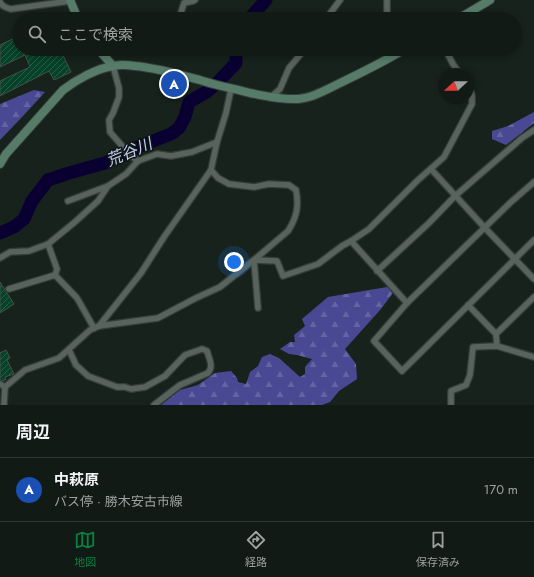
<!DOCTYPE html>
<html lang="ja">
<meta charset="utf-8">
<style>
:root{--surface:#111a15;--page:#1a231e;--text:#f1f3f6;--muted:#9ca1a0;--line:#303834;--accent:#0b8043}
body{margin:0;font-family:Jost,"Noto Sans JP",sans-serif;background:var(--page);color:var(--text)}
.compass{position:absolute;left:438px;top:68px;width:36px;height:36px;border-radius:50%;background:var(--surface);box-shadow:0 2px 6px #0003;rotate:248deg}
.you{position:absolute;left:234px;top:262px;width:14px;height:14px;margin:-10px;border:3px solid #fff;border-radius:50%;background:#1a73e8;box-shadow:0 0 0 6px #1a73e833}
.badge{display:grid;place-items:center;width:26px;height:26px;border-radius:50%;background:var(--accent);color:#fff;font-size:13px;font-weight:700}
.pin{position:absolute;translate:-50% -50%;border:2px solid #fff;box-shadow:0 1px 4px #0006}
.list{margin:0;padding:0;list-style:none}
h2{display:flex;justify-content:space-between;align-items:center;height:52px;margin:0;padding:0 16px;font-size:17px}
h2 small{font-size:13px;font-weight:400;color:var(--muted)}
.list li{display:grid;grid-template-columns:26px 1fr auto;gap:12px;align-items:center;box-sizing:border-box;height:64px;padding:0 16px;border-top:1px solid var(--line)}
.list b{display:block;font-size:15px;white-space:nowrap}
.list p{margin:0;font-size:13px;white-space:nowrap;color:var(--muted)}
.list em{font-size:13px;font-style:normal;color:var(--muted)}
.icon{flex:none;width:22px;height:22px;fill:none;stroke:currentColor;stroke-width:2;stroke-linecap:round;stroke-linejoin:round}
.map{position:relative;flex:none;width:534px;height:405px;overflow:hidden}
.search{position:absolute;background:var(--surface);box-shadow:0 2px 6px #0003;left:12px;right:12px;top:12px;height:44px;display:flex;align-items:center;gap:10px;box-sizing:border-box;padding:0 14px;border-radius:22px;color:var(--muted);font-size:15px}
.sheet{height:116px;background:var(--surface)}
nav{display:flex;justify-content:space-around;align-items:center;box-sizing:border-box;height:56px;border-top:1px solid var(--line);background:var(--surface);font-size:11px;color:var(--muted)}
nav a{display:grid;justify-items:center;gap:2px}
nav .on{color:var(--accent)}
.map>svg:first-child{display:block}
.forest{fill:url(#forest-firs)}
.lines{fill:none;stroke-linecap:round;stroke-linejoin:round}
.river{stroke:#090031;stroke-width:13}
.building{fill:url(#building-hatch);stroke:#45514a}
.street-casing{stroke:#353d38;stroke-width:8}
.secondary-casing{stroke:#353d38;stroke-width:10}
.street{stroke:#57635c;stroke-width:5.5}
.secondary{stroke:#567c69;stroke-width:8}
.labels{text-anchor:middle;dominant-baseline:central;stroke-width:3;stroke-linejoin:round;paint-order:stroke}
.water-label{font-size:16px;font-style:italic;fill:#c5caf5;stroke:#0e1813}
</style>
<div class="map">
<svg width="534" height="405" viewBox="0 0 534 405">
<defs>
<pattern id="forest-firs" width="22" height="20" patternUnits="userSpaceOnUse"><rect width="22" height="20" fill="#494993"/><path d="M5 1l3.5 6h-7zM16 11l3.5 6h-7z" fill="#6364a2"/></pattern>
<pattern id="building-hatch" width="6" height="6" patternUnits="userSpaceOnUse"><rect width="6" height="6" fill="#064129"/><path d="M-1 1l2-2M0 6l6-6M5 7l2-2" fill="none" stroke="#2a5d48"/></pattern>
</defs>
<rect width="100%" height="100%" fill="#17221c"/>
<g class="forest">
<polygon points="34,90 45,92 23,116 0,140 0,104"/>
<polygon points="534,112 534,123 506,145 492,139 492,131 508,126"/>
<polygon points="387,287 395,290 381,309 345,349 356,364 357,379 339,391 330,402 322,405 161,405 180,390 198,385 215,373 231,371 237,378 238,382 246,384 250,372 258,366 262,357 270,354 279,358 300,377 305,374 305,367 312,359 297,355 289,354 280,349 290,342 295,342 294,335 305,326 302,319 328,297"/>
</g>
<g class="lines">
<g class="river">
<polyline points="249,19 266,0"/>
<polyline points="0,233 14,227 24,219 32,201 48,180 69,173 105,163 140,146 171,134 179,128 185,117 189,102 208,91 219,81 236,63 236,49"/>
</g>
</g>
<g class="building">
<polygon points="19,36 19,49 60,49 71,72 54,80 49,71 0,96 0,81 30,67 25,55 0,67 0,45"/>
<polygon points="0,282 14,304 0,313"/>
<polygon points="6,350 10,358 7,360 14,374 5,377 6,379 3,381 0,380 0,353"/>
</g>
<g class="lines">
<g class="street-casing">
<g id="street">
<polyline points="387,0 387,19"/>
<path d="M0,2C2,7 7,8 11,9L70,1"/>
<polyline points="179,19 184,3 193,1 195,0"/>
<polyline points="326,19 340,0"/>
<polyline points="388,49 388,59"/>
<polyline points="445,49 453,64 460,74"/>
<polyline points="113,66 119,88 119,97 113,113 109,120 110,132 130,155 138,161"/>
<polyline points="271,97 280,89 289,68 305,49"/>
<polyline points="431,169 485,228 534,279"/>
<polyline points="534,182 511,202 407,303 374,341 402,371 534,240"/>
<polyline points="68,201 108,186"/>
<polyline points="48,244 57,269 55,275 77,298 94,328"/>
<polyline points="0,258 10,252 29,251 48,244 76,221 98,201 108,186 126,174 138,161 157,154 171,156 192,152 217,142"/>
<polyline points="377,271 429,223 455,196 522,138 534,130"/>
<polyline points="9,289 55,275"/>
<polyline points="407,303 351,241 369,229 418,180 444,157 472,104 472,95 468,84"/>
<polyline points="468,305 496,334 497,346"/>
<polyline points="258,308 254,260 277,261 283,276 318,264 342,246 351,241"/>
<polyline points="99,326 141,273 164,237 211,170 217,142 226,113 231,89"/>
<polyline points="496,334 534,297"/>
<path d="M69,350L76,365L88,376L117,387H125L131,389L145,387L165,376L185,355L202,349L207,351C209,359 214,366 208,373L180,385L154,405"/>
<polyline points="0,384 5,387"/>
<path d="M4,405L5,387L25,370L59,358L90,330L99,326L158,318L196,298L220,287L254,260L288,231C297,217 299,206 296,190L289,185L269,184L254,187L229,184L218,178L211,170"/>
<polyline points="451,405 451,391 466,385 470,375 473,347 497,346 534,357"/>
</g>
</g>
<g class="secondary-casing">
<g id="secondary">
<polyline points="70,0 78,19"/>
<polyline points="458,19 490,0"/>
<polyline points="98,49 113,66"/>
<path d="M0,164L6,154L63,90C76,80 97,68 114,66C121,64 128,65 135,66C158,68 181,75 203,81C219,86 235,89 250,93C266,96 282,100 298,99C312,98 326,90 338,84C361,73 383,62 405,49"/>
</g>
</g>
<use href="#street" class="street"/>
<use href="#secondary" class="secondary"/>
</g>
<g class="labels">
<g class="water-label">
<text transform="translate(129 152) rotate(-23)">荒谷川</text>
</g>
</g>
</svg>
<svg class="compass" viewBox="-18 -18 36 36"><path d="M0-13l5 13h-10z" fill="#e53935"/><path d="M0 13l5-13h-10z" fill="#9ca1a0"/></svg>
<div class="you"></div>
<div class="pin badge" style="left:174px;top:84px;background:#1a4fb4">A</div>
<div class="search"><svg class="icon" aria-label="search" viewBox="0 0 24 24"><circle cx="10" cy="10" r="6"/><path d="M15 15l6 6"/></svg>ここで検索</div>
</div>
<section class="sheet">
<h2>周辺<small></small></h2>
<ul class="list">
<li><span class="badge" style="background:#1a4fb4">A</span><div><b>中萩原</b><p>バス停 · 勝木安古市線</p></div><em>170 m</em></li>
</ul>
</section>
<nav>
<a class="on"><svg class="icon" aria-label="map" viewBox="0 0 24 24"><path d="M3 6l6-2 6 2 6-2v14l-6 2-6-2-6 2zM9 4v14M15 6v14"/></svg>地図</a>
<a><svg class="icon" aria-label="directions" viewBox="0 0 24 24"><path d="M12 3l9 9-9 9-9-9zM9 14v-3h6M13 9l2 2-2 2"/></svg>経路</a>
<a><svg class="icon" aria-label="saved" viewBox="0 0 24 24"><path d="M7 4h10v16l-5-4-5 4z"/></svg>保存済み</a>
</nav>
